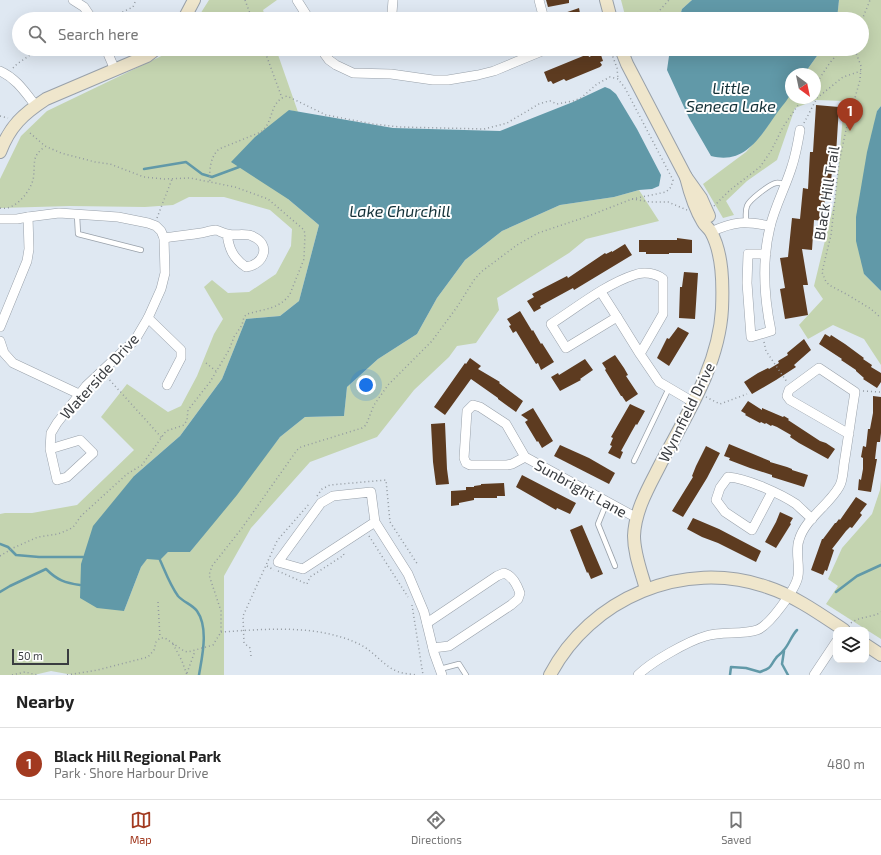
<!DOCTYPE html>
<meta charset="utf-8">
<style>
:root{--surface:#fff;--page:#f6f6f6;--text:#222;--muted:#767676;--line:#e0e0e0;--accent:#a23a20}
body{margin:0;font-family:"Exo 2",sans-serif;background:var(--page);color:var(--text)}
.controls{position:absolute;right:12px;bottom:12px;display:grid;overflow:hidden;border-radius:8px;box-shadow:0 4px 16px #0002}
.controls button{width:36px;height:36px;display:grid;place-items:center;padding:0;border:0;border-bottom:1px solid var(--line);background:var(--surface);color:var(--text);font:20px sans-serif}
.compass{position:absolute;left:785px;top:68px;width:36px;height:36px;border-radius:50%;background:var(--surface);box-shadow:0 4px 16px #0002;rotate:147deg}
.scale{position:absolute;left:12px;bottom:10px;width:57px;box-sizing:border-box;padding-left:4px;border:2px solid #3a3d41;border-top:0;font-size:11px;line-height:14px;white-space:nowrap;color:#3a3d41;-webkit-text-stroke:3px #fff;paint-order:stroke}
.you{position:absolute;left:366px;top:385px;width:14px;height:14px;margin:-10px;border:3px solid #fff;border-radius:50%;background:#1a73e8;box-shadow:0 0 0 6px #1a73e833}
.badge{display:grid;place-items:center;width:26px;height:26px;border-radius:50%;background:var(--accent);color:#fff;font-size:13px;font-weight:700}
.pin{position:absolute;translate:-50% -33px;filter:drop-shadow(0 1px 2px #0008)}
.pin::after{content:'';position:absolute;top:21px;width:14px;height:12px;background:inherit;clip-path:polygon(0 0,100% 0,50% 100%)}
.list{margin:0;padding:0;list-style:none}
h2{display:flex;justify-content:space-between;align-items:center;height:52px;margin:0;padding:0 16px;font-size:17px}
h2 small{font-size:13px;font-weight:400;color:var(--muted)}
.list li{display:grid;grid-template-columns:26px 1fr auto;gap:12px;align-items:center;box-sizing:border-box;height:72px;padding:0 16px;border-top:1px solid var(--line)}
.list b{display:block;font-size:15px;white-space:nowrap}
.list p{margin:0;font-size:13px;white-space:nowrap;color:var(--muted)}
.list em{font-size:13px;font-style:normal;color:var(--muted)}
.icon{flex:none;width:22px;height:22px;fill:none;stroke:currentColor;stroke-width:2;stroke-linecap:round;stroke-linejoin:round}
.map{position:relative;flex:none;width:881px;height:675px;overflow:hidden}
.search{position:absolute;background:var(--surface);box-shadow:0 4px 16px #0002;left:12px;right:12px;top:12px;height:44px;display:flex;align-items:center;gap:10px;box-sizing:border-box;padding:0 14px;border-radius:22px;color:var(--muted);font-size:15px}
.sheet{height:124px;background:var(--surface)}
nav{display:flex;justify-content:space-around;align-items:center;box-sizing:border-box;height:56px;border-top:1px solid var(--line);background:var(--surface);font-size:11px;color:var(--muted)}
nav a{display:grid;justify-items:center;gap:2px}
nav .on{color:var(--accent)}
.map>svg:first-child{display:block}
.green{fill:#c4d4b0}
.water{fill:#6199a8}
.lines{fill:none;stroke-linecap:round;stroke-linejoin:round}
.stream{stroke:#6199a8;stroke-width:2.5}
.building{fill:#5d3b20}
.lane-casing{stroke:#99a1aa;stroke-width:6}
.street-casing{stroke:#99a1aa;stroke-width:10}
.secondary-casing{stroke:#99a1aa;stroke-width:14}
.path{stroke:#939aa1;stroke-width:1.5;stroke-dasharray:1 3;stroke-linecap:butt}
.lane{stroke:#fff;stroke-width:4.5}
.street{stroke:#fff;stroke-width:9}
.secondary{stroke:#efe6cc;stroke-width:12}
.labels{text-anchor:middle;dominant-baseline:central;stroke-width:4;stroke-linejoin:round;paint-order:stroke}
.street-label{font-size:15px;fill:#3a3d41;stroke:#fff}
.water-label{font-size:16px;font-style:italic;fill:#133037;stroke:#fff}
</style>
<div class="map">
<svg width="881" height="675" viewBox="0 0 881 675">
<rect width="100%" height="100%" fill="#dfe8f2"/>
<g class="green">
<polygon points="209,0 277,0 263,10 266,19 197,19"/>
<polygon points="621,0 692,0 682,9 679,19 626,19"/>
<polygon points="839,0 881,0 881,106 877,111 864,274 881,291 881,365 864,339 833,325 808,339 799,325 823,299 814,286 835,199 839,163 844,101 816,100 795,108 777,160 747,181 726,201 734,215 723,218 703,184 746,152 762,134 791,92 791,98 815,98 815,74 804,74 822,49 862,49 862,19 837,19"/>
<polygon points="176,49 276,49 298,112 289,110 288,199 319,225 299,301 280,316 246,319 222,379 180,436 134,476 124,611 141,567 147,558 160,559 168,552 190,552 280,437 305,417 344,416 347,387 378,359 417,334 437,298 465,260 502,231 560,205 614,197 639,190 659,221 586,239 569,253 497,298 499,310 476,343 457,346 449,357 414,390 377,437 310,462 251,528 224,576 224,675 73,675 51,671 34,675 0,675 0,514 5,513 32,513 77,505 134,450 101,417 127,384 168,412 181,406 197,376 214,334 223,319 204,287 212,280 228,293 249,292 276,274 291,246 292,229 270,210 224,197 189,197 173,205 145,207 70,206 0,208 0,179 21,136 47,111"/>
<polygon points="881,480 881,639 826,604 838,586 828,579 842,548 872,514 880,490"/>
</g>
<g class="water">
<polygon points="692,0 839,0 837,19 679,19 682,9"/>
<path d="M670,49H822L804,74H791C791,79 793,87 791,92C789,99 781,107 777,113C760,137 745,165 711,156L689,118L667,70Z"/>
<polygon points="605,87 610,89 616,94 637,129 661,175 659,186 652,189 639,190 614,197 560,205 502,231 465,260 437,298 417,334 378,359 347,387 344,416 305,417 280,437 237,495 190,552 168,552 160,560 147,559 141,567 124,611 97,608 80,598 81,564 93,526 134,476 180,436 222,379 246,319 280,316 299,301 319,225 288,199 231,162 255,137 289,110 393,128 500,131 573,102"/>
<polygon points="881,106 881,291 864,274 856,241 856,217 867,152 877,111"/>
</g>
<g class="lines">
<g class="stream">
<polyline points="144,169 186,162 202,174 212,177 239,167"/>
<polyline points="0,544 8,547 16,555 39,557 83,557"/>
<path d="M160,560C165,571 170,585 178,596C183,602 193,605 197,611C209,628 202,657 199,675"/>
<path d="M0,592L10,586L46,569C57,580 65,583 80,585"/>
<polyline points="836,592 857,576 881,565"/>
<polyline points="784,651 782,664 788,675"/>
<path d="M730,675L731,667L746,668L760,672C773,667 769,667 776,658C778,655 781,654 783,651C789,645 791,636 797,630"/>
</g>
</g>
<g class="building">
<polygon points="546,0 569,0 569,3 548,7"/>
<polygon points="579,8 581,19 550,19 550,18"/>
<polygon points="600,52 603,61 600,62 602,65 600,67 566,81 564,79 553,84 551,81 548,82 544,72 588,54 589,57"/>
<polygon points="816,105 839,107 836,154 833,154 831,184 826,184 823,221 814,220 812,250 802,249 808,285 803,285 808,315 785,319 780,289 785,288 780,258 788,257 792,218 800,219 803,188 808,189 810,152 813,152"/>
<polygon points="677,238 692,240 692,253 669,253 669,254 646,254 646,252 639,252 639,240 677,240"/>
<polygon points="625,244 632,255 574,290 573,288 540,306 541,308 534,312 527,301 534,297 532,294 567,276 568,278 605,253 606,254 612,251 612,252"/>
<polygon points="684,272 698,273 695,319 679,318 680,287 682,287"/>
<polygon points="520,311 532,331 533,330 541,344 542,343 554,362 541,370 538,363 536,364 516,331 513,333 509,326 511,325 507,319"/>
<polygon points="678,327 689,333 669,366 657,358 667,338 669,339"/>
<polygon points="825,334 830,337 831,335 845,344 864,358 863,359 872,365 871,367 881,373 881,382 877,388 863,379 864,378 856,371 856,370 841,360 842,359 819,344"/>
<polygon points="804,339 811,350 794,365 796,367 776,380 752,394 744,382 758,373 768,368 769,369 779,363 778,361 788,355 787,353"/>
<polygon points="615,355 624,368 628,375 626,376 638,394 626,402 622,396 621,396 605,370 606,369 602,363"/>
<polygon points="470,358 481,366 478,369 500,382 499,383 523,401 516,412 498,399 498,398 471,379 445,415 434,407 465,363 466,364"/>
<polygon points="585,359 593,370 580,379 581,380 560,391 551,377 558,373 559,375"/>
<polygon points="873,396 881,397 881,433 880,442 877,442 875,459 877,459 871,492 858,490 859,479 861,480 863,469 863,458 861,457 863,446 866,447 868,429 870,429 873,413"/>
<polygon points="748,401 762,410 762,408 783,417 784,416 789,419 788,420 820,441 826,443 835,449 828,459 799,443 790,437 791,435 777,427 772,425 771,426 766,423 765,424 761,422 760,423 745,415 746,414 741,411"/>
<polygon points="630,404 645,411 637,425 636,424 632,431 621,451 623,452 620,459 608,453 612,446 610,445 613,438 611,437"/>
<polygon points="533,408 553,441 542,448 538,441 537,442 525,422 528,420 521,415"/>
<polygon points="445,423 447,469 449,484 436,485 433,462 431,424"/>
<polygon points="729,444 770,461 770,462 787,467 792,469 792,470 808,475 804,487 772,477 772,475 750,468 729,460 730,458 724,456"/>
<polygon points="560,445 589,458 615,473 609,484 554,456"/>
<polygon points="706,446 720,453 707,478 683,517 672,511 693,477 692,476 696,466"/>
<polygon points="522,475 576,503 570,514 557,508 556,510 516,487"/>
<polygon points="504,483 505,496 497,496 497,498 474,498 474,500 459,503 459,505 451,506 451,491 466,490 466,487 474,487 474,486 481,485 481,484"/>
<polygon points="856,497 867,504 860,513 862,515 852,528 850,527 846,531 832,549 834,550 827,571 825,570 823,575 811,570 822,539 823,539 835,523 836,523 839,519 840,520"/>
<polygon points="780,512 793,518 790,523 791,524 776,548 765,542 776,522"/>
<polygon points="693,518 719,529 761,551 756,562 718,543 702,537 687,529"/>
<polygon points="582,525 603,574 591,579 588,572 587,573 570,530"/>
</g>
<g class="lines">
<g class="lane-casing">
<g id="lane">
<polyline points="77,215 78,234 141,250"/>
<path d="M746,222C746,216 745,211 747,206C749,200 770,184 776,183C779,182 783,184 785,185"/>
<polyline points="634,461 669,388"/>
<polyline points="607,502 598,524 615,566"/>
<polyline points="440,669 459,664 466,675"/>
</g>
</g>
<g class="street-casing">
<g id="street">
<polyline points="73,0 84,7 92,19"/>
<polyline points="297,0 309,19"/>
<polyline points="539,0 544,19"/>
<polyline points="392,13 393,0"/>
<polyline points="106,49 115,70"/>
<polyline points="321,49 329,60 336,65 353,73 391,74 433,80 448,80 478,75 494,71 547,49"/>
<path d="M0,71C16,78 25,92 36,106"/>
<polyline points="0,219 17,219 28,217 59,213 118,217 148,223 156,226 161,231 164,238 165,273 161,289 148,318 135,340 86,386 57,423 51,433 50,449 57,480 67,477 93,453 80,440 50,449"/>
<path d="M711,232C734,221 745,221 770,226"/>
<path d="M164,238C176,236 189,235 201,233C206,232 212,230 216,230C220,231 224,234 228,234C236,236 245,233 252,236C272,244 264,265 246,267C233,258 229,249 227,234"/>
<path d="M766,254H748L747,283L751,337L771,331C764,297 762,260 770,227C775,206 786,186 792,166C796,154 798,142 800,130"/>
<polyline points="601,292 617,317"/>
<polyline points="148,318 181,350 181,358 167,385"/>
<polyline points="0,327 27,261 29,249 28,217"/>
<polyline points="0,341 4,353 13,363 79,394"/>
<path d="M640,354L617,317L566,348L551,324C576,308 606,284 634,275C643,271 656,273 663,279V314L640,354L659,382L693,402"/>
<polyline points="525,457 512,464 507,465 470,465 466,463 464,458 467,411 473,405 480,407 506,424 525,457 637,518"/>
<path d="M772,492L752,530L725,512L716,500L720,488L728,477C746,478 781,494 796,504C801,509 807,514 812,519"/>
<polyline points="375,522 303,569 278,562 321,503 333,496 371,492 375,522 408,574 424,612 434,653 442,675"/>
<path d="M427,623L497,576L504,573C513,576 517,585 520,593L518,599L511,605L449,646L433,648"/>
<path d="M638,675C651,662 688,641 706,636C721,631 742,635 757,630C769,626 796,589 798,576C800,565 795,551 799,540C805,519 828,506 839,487C843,481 843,471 844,464C848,440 851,416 855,392L819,368L789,390L787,396L790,400L849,434"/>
<polyline points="814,675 836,642"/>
</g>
</g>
<g class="secondary-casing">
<g id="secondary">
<polyline points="606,0 611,19"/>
<polyline points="184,19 194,0"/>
<polyline points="621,49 627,64 686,177 701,198 709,216"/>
<path d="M0,152C10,126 23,114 46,99L147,56L156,49"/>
<path d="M646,589C641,571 634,554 634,536C635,509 650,485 661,463C687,414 719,365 722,309C723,285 723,254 711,232C709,228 705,226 703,222C695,209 690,193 686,177"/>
<polyline points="866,645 881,655"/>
<path d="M550,675C590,598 684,558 767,587C795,596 820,614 844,630"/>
</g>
</g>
<g class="path">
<polyline points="245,0 252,19"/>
<polyline points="108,19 133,7 136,0"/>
<polyline points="652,19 669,0"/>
<polyline points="862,20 870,0"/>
<polyline points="264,49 282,98"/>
<polyline points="610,49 617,68 618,79"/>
<polyline points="13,68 17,64 39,49"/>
<path d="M815,85C823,76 840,37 856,53L861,66L860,80L846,130L839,163L831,235L822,272L826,282L831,286L848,295L871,309L881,318"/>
<polyline points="0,116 8,118"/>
<polyline points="804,123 817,98 843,77 861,71"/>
<polyline points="632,199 651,202 668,202 687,210"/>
<polyline points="714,206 730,190 760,167 771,151 783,127 803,98"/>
<path d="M0,208C15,211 29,193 33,180C36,166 30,156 45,147"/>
<polyline points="157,218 172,179"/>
<polyline points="764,342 766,351 787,382"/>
<polyline points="206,363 216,371"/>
<polyline points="107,377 162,438"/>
<polyline points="863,391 881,392"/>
<polyline points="706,397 720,404 747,394"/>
<polyline points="317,496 322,489 330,485 386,480 390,522 418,565"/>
<polyline points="369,536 408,597"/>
<path d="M0,556L13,548L38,537L58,534L70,529L74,526L81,516L127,474L142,465L166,431L184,425L187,420L188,410L210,382L229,350L234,337L242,325L244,317L247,314C264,309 280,309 290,294L304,259L305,233L303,229L268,199L235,187L190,178L164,179L144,177L110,164L95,162L61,153L45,146L30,133"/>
<polyline points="267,566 274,570"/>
<polyline points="278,571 307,584 310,577 344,555 343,553"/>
<polyline points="158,602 160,638"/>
<polyline points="412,605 423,675"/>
<path d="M851,623C860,616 872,618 881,612"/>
<path d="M221,632C267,629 317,624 359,644C374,651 384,667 399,672C405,674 412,674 417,675"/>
<polyline points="173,644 182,661 187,675"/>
<polyline points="251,656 250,648 244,643 243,616 277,541 281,536 309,504"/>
<polyline points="187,673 195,651"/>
<polyline points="12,675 25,672 37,675"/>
<path d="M67,675L98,670L148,657L154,650L156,642L160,638H165L184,651L188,652L213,645L221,632V611L209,575L212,566L242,528L297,450L301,447L362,428L366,425L374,405L388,385L432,341L457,307L474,280L481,272L517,245L538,233L586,217L632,199L666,192L671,187L673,180L625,88L618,79L610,77L597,84L581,98L573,101L557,104L550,101L545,102L539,104L507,123L484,129L400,127L373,124L326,115L287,96C268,102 275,121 261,132L219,149C210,157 209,171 210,183"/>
</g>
<use href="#lane" class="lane"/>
<use href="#street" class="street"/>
<use href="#secondary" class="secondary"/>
</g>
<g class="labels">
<g class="street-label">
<text transform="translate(826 193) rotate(-81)">Black Hill Trail</text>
<text transform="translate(99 376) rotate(-48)">Waterside Drive</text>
<text transform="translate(686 412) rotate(-64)">Wynnfield Drive</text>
<text transform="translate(581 488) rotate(29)">Sunbright Lane</text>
</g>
<g class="water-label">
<text x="731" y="87">Little<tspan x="731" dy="18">Seneca Lake</tspan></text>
<text x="400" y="210">Lake Churchill</text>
</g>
</g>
</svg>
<div class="controls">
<button><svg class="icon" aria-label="layers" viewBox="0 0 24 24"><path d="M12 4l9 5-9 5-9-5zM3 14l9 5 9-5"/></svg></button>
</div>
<svg class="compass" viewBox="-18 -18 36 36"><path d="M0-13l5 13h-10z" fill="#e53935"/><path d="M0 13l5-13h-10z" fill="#767676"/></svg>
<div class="scale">50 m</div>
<div class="you"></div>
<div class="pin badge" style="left:850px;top:131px">1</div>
<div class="search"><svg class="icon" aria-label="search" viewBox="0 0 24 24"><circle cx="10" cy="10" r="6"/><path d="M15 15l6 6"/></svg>Search here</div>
</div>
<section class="sheet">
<h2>Nearby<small></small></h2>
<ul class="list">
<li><span class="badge">1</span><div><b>Black Hill Regional Park</b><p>Park · Shore Harbour Drive</p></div><em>480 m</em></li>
</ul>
</section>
<nav>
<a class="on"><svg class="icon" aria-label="map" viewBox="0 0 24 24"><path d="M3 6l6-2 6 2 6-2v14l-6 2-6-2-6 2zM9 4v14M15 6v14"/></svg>Map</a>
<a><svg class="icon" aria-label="directions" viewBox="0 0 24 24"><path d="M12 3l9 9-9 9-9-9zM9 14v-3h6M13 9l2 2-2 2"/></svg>Directions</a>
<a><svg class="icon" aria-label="saved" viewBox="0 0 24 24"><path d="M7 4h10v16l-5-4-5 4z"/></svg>Saved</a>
</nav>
